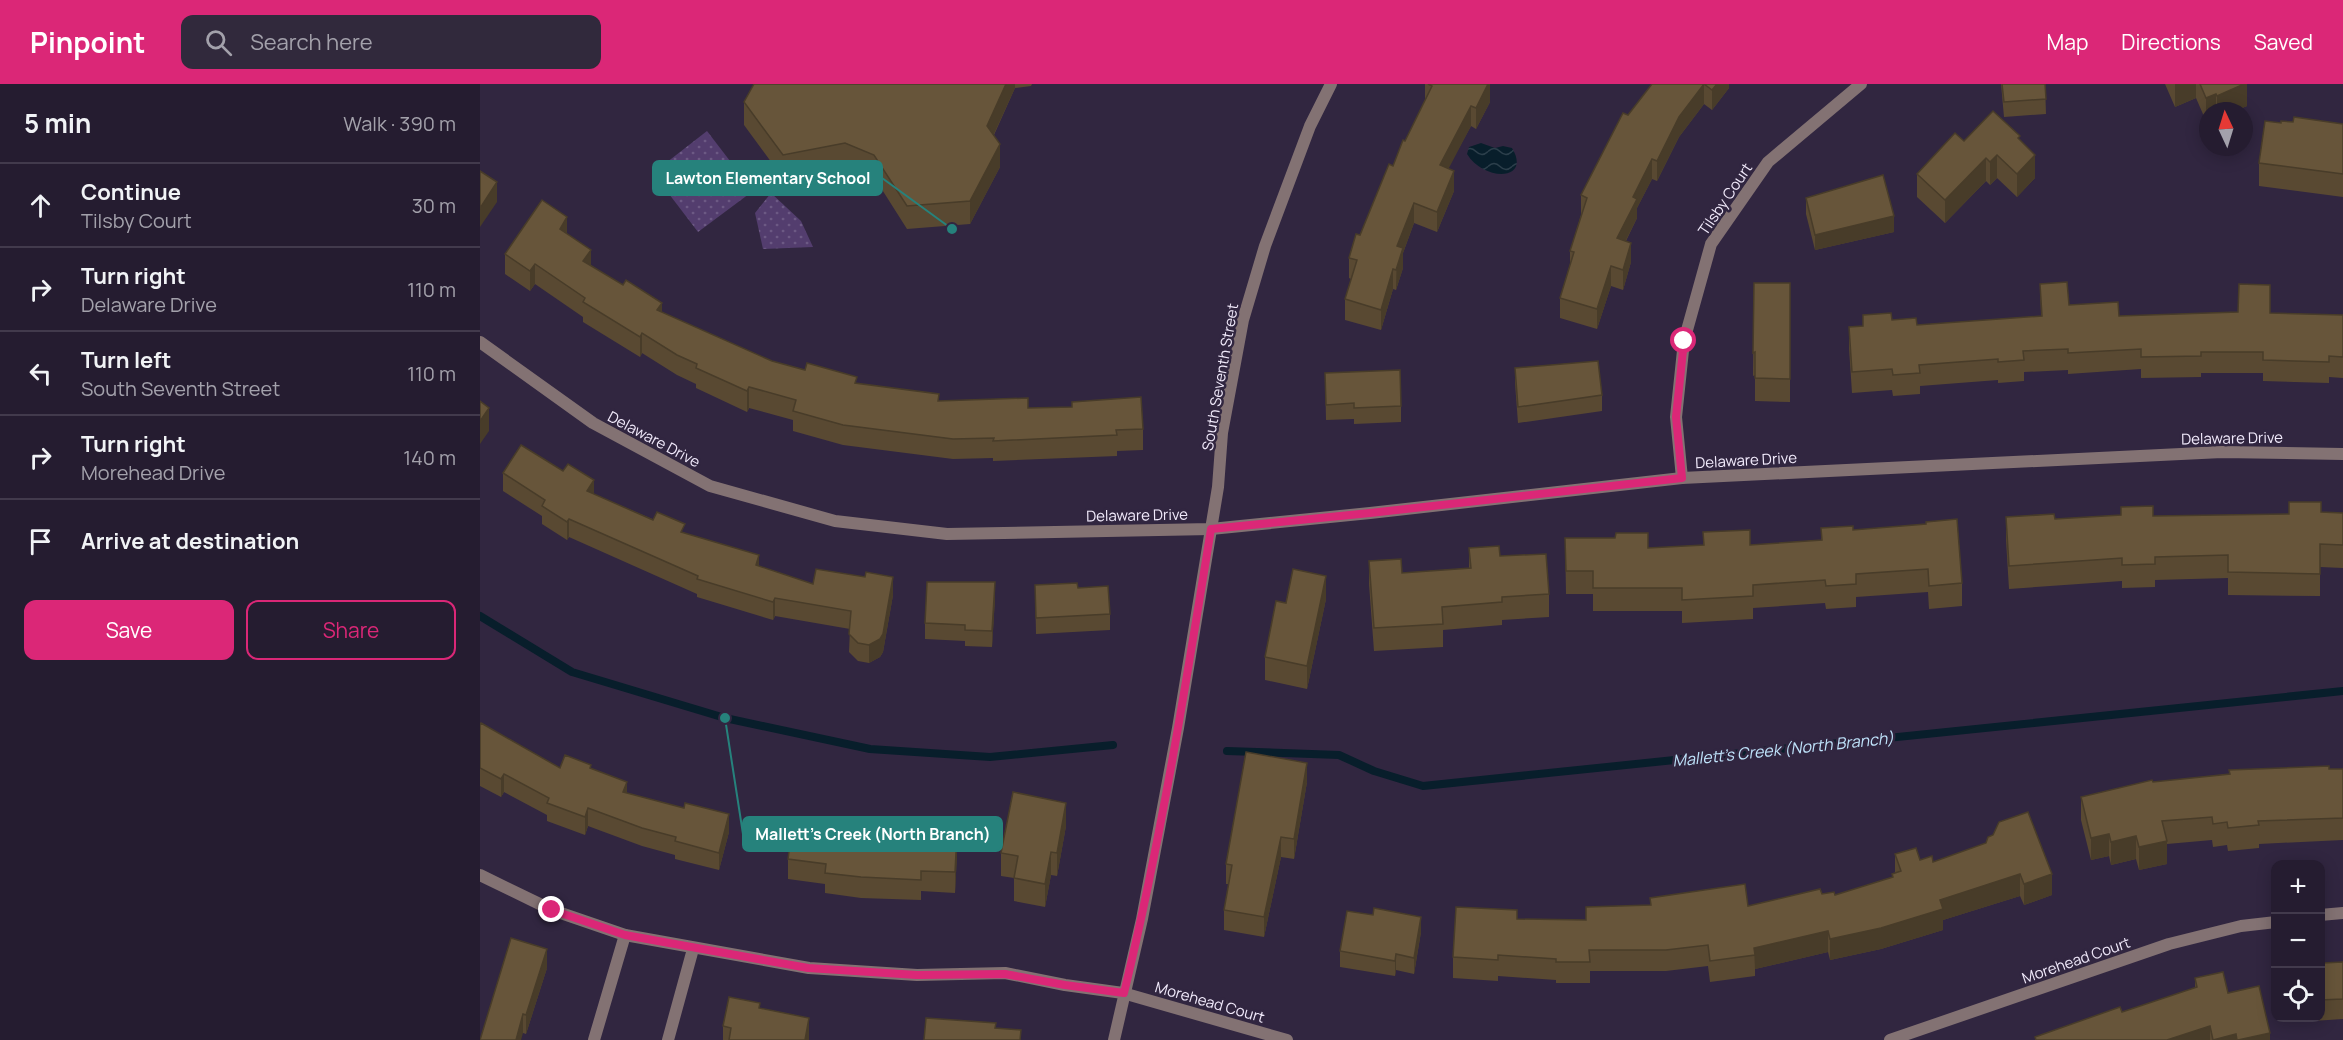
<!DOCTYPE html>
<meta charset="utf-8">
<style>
:root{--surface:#251c30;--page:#31293c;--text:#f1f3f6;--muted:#a3a1ab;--line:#423a4c;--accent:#db2777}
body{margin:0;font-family:Manrope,sans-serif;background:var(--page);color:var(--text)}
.controls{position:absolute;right:18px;bottom:18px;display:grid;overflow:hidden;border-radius:12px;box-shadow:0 3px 15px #0003}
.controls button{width:54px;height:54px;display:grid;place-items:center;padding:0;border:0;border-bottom:2px solid var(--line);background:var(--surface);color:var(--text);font:30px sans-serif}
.compass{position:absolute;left:1719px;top:18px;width:54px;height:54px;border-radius:50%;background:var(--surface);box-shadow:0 3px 15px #0003;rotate:356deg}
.stop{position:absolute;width:18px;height:18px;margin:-14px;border:4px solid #db2777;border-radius:50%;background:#fff}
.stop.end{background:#db2777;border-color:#fff;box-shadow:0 2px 6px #0008}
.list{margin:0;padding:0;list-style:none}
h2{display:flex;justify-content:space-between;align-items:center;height:78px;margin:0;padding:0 24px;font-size:26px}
h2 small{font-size:20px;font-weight:400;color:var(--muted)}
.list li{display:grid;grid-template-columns:39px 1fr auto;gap:18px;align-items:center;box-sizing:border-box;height:84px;padding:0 24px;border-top:2px solid var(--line)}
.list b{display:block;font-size:22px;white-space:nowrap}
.list p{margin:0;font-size:20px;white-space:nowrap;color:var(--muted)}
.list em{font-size:20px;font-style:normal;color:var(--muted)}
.actions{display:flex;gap:12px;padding:18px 24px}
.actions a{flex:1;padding:14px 0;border:2px solid var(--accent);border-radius:12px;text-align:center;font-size:21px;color:var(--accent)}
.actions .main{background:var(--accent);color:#fff}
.icon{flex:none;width:33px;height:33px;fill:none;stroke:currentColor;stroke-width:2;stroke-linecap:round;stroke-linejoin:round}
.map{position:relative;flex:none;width:1863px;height:956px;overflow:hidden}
header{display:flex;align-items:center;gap:36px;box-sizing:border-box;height:84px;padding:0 30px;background:var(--accent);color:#fff}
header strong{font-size:28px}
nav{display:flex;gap:33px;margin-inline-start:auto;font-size:21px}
.search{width:420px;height:54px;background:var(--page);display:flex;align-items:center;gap:15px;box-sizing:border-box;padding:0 21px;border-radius:12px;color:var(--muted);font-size:22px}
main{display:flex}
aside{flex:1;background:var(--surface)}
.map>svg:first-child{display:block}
.park{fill:url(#park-dots)}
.water{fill:url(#water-waves)}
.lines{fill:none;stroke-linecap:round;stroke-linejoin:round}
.stream{stroke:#081e2b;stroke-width:8}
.street{stroke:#837273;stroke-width:12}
.wall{fill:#594932}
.shaded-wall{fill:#483c29}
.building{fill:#67553a;stroke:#483c29;stroke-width:1.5}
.route{stroke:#db2777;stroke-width:8}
.labels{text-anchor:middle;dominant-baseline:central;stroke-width:5;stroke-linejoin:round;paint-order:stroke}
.street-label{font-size:15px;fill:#f1eafb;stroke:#312640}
.water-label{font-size:16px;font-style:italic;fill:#bfe3fb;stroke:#312640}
.leader{fill:none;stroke:#26827c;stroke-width:2}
.callout-dot{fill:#26827c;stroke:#312640;stroke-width:2}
.callout{fill:#26827c;stroke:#26827c;stroke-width:2}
.callout-label{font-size:16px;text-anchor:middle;font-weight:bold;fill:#fff}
</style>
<header>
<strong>Pinpoint</strong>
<div class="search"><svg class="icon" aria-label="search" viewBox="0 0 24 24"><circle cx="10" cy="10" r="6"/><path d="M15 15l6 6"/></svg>Search here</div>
<nav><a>Map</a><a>Directions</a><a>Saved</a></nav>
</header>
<main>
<aside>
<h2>5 min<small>Walk · 390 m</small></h2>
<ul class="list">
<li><svg class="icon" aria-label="ahead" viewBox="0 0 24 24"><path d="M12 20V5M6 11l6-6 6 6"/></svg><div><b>Continue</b><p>Tilsby Court</p></div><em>30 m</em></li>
<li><svg class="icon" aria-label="right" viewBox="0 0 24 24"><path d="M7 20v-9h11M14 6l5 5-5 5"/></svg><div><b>Turn right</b><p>Delaware Drive</p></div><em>110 m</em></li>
<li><svg class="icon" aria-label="left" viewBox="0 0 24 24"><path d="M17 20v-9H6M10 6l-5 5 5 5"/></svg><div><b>Turn left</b><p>South Seventh Street</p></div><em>110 m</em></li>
<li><svg class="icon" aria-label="right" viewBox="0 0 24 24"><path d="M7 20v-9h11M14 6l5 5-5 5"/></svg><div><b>Turn right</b><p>Morehead Drive</p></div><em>140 m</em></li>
<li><svg class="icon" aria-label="arrive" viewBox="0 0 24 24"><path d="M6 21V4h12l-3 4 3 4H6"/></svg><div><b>Arrive at destination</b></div></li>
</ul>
<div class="actions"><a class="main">Save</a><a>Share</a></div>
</aside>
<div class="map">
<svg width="1863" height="956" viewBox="0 0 1863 956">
<defs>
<pattern id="park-dots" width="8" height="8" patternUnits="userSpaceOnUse" patternTransform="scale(1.5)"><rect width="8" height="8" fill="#533d6e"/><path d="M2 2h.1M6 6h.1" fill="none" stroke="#6c5984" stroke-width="1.8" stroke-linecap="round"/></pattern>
<pattern id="water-waves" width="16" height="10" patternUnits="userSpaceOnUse" patternTransform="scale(1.5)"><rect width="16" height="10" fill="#081e2b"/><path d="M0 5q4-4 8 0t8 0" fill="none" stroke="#2c3f4b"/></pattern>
</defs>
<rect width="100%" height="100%" fill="#312640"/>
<g class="park">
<polygon points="227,47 273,107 218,148 173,89"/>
<polygon points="291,109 321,137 333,163 283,165 275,129"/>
</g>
<path class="water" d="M1001,59L1015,64L1023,62L1032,64C1052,97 1004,98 987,70L989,63Z"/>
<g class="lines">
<g class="stream">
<polyline points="0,532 92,588 245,634 390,665 510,673 633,661"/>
<polyline points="747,667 859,671 894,687 943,702 1863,607"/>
</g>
<g class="street">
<polyline points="0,258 113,339 230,402 355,437 467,450 731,445 890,429 1202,394 1742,368 1863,370"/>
<polyline points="1202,394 1196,333 1204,257 1231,160 1288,78 1381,0"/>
<polyline points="0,791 72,826 145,851 329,884 437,891 525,889 585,901 643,909 807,956"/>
<polyline points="1840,831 1863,829"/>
<polyline points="114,956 145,851"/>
<polyline points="188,956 213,865"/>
<polyline points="634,956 662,835 698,644 738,403 742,349 763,236 785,162 830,42 851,0"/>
<polyline points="1410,956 1689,860 1761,842 1796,838"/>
</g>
</g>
<g class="wall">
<polygon points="274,0 552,0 551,2 535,4 514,51 520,83 490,140 427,145 394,93 365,82 303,94 264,41 264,18"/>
<polygon points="945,0 1010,0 1010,18 996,45 991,42 968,84 974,107 957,148 934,139 923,169 923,184 916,206 913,205 901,246 865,236 865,215 871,195 869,194 869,174 925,57 945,16"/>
<polygon points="1172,0 1249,0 1249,4 1232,26 1224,20 1199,53 1177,97 1172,95 1157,124 1157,134 1146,157 1151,178 1143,206 1131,202 1117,245 1080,234 1080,214 1090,180 1090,167 1101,131 1101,111 1148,31"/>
<polygon points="1521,0 1565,0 1566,30 1524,33"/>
<polygon points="1685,0 1767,0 1767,22 1755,27 1728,27 1728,36 1726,37 1716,14 1695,23"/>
<polygon points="1813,38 1863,40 1863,113 1779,102 1779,79 1801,39"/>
<polygon points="1540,56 1555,94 1537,113 1517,94 1510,101 1506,97 1465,139 1437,113 1437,90 1484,57"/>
<polygon points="1326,114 1414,148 1335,166 1326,130"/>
<polygon points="87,150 111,181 182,228 292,277 377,300 459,317 548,324 663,345 663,366 637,367 637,372 513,377 513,374 473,375 363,361 313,347 313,336 269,324 267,328 216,304 216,300 197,291 162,269 160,273 103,238 103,233 55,200 50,207 25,190 25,170"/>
<polygon points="1274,199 1310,199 1310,318 1275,317 1275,291 1273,292"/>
<polygon points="1560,200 1589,221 1639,232 1790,229 1863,231 1863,294 1849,293 1849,299 1783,297 1783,289 1721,289 1721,293 1661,294 1661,285 1588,290 1588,286 1544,288 1544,297 1518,299 1518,296 1440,302 1440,310 1413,312 1412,306 1372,309 1369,264 1369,243 1383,242 1383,231 1437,241 1561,232"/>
<polygon points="1035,284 1122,311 1122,327 1038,339 1035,299"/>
<polygon points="845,289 921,322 921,338 874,340 874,335 846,336"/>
<polygon points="23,389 114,410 205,449 279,482 333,500 413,511 403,568 400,573 389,579 378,577 369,568 370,545 295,532 293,536 217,513 217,510 89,453 87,456 62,440 62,432 23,407"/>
<polygon points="1841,428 1863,429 1863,484 1840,483 1840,512 1748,511 1748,494 1675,496 1675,503 1642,504 1642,497 1529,505 1526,456 1526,433 1575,435 1673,432 1809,430"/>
<polygon points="1341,444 1373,446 1482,499 1482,522 1449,525 1448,508 1376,513 1376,523 1346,525 1345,519 1273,524 1273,535 1202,539 1202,527 1113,527 1113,510 1086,510 1085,454 1168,464 1223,461 1223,448 1270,461 1341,456"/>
<polygon points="989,464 1020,472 1069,510 1069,533 1022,536 1022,541 963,546 963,563 894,567 889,500 889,477 922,489 989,484"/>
<polygon points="555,501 598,504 630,530 630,546 556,550"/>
<polygon points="515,514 512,563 485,562 485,557 445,555 445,539"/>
<polygon points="846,515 827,605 785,596 785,573 806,519"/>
<polygon points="0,641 80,684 111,685 147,709 249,748 239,786 195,775 195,771 162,762 108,742 105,751 67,737 67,731 24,708 21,713 0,702"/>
<polygon points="1849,685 1863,685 1863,756 1779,760 1779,764 1748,767 1747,761 1733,763 1732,756 1687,760 1687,780 1659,786 1656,775 1631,781 1629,772 1611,776 1601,736 1601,713 1673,698"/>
<polygon points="827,698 814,775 801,773 784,853 744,846 744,826 749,800 746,800 746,780"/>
<polygon points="586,742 577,792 571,791 565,823 534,817 534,794 521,792 521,769"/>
<polygon points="425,747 477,770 475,809 441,807 441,816 381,814 345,809 345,800 308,795 308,775 394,748"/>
<polygon points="1506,759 1572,811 1544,821 1540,812 1463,836 1463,846 1401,865 1350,876 1348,868 1275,885 1275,892 1230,898 1228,882 1186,887 1110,887 1110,899 1076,899 1076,896 1018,892 1018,897 973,894 973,873 1037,835 1106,836 1170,821 1170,814 1268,822 1342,810 1355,811 1412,793 1412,790 1415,789 1415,770 1440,776 1453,778"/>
<polygon points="941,848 934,890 916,886 915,892 860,883 860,867"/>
<polygon points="1840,877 1843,879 1863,878 1863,935 1818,938 1818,933 1840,933"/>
<polygon points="67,884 46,950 43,949 0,956"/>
<polygon points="1715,894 1748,909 1790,956 1555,956 1555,953 1642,928 1715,904"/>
<polygon points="280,925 329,956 243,956 243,942"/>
</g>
<g class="shaded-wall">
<polygon points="526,0 535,0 535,4 507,65 507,42"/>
<polygon points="1008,0 1010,0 1010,18 996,45 996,24"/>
<polygon points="1224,0 1224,20 1199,53 1177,97 1177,77 1199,33"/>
<polygon points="1237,0 1249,0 1249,4 1232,26 1232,6"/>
<polygon points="1695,0 1716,0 1716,14 1695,23"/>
<polygon points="1764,0 1767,0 1767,22 1755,27 1737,27 1737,12"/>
<polygon points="1736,10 1736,27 1728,27 1728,36 1726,37 1726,14"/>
<polygon points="991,22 991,42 960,101 960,81"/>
<polygon points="520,60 520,83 490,140 490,117"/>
<polygon points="1517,71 1517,94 1510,101 1510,78"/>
<polygon points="1555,71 1555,94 1537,113 1537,90"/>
<polygon points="1506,74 1506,97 1465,139 1465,116"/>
<polygon points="1172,75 1172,95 1157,124 1157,134 1137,174 1137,154 1153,113"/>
<polygon points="974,87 974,107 957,148 957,128"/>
<polygon points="17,98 17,118 0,143 0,124"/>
<polygon points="934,119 934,139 923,169 923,184 916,206 917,162"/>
<polygon points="1414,132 1414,148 1335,166 1335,151"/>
<polygon points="87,133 87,153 80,145"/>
<polygon points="1151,159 1151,178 1143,206 1143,186"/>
<polygon points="111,166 111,186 103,177"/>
<polygon points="55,180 55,200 50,207 50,187"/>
<polygon points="1131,182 1131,202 1117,245 1117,225"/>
<polygon points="913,185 913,205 901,246 901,226"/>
<polygon points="182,219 182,240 177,226"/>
<polygon points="162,249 162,269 160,273 160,253"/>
<polygon points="269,303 269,324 267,328 267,307"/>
<polygon points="9,324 9,347 0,360 0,337"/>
<polygon points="114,396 114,414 107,407"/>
<polygon points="89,435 89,453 87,456 87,438"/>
<polygon points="279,471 279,489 276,481"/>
<polygon points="846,492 846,515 827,605 827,582"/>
<polygon points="413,493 413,511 403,568 400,573 389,579 389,561"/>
<polygon points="515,498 515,514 512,563 512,547"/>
<polygon points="295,514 295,532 293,536 293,518"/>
<polygon points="827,679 827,698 814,775 814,755"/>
<polygon points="24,690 24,708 21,713 21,695"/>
<polygon points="147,698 147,716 143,708"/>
<polygon points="586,719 586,742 577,792 577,769"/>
<polygon points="108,724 108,742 105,751 105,733"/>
<polygon points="249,730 249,748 239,786 239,769"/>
<polygon points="477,750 477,770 475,809 475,788"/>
<polygon points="1629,750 1629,772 1611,776 1611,754"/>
<polygon points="1656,752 1656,775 1631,781 1631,758"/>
<polygon points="801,753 801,773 784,853 784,833"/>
<polygon points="1687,757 1687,780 1659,786 1659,763"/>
<polygon points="571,768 571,791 565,823 565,800"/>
<polygon points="1540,790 1540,812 1463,836 1463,846 1401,865 1350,876 1350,855 1460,816"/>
<polygon points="1572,790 1572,811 1544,821 1544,800"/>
<polygon points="941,833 941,848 934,890 934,874"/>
<polygon points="1348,847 1348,868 1275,885 1274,864"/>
<polygon points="67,865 67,884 46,950 46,931"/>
<polygon points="916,870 916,886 915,892 915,877"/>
<polygon points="43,930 43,949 41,956 36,956"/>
<polygon points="329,934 329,956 325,956"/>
<polygon points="1730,942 1730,956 1687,956"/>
<polygon points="1790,949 1790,956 1758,956"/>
<polygon points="1756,950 1756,956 1733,956"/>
</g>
<g class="building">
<polygon points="274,0 526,0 507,42 520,60 490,117 427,122 394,71 365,59 303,71 264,18"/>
<polygon points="948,0 1008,0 996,24 991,22 960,81 974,87 957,128 934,119 917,162 923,164 916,186 913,185 901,226 865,215 877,176 869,174 876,150 880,151 909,80 913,82 923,56 925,57 952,2"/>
<polygon points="1172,0 1237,0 1232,6 1224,0 1199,33 1177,77 1172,75 1153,113 1157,115 1137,154 1151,159 1143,186 1131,182 1117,225 1080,214 1094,168 1090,167 1107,114 1101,111 1143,29 1148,31"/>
<polygon points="1522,0 1565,0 1566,15 1524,18"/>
<polygon points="1720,0 1764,0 1737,12 1736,10 1726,14"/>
<polygon points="1513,27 1540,52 1538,54 1555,71 1537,90 1517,71 1510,78 1506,74 1465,116 1437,90 1475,49 1484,57"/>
<polygon points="1814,33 1863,40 1863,90 1779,79 1785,37 1801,39 1801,37 1813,38"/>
<polygon points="0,87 17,98 0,124"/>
<polygon points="1403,91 1414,132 1335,151 1326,114"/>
<polygon points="62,116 87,133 80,145 111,166 103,177 143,201 146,196 182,219 177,226 292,277 325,286 327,279 377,293 375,299 459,310 458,317 548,314 548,324 592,323 592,318 661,313 663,345 636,346 637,351 513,357 514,354 473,355 363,341 313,327 316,316 269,303 267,307 216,284 217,280 197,271 162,249 160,253 103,218 105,214 55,180 50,187 25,170"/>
<polygon points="1587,198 1589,221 1638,218 1639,232 1758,228 1759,200 1790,201 1790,229 1863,231 1863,273 1849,272 1849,278 1783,276 1783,268 1721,268 1721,272 1661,273 1661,265 1588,269 1588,265 1543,267 1544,276 1518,278 1518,275 1439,281 1440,289 1413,291 1412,285 1372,288 1369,243 1383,242 1383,231 1411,229 1412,236 1436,234 1437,241 1562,232 1560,200"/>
<polygon points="1274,199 1310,199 1310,295 1275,294 1275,268 1273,269"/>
<polygon points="1118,277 1122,311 1038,323 1035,284"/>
<polygon points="920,286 921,322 874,324 874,319 846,321 845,289"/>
<polygon points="0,317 9,324 0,337"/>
<polygon points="41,361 83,387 88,380 114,396 107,407 173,436 177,428 205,440 201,448 279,471 276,481 333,500 336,485 385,493 386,488 413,493 403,550 400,555 389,561 378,559 369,550 371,527 295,514 293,518 217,495 218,492 89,435 87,438 62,422 65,416 23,389"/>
<polygon points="1809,418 1841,418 1841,428 1863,429 1863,461 1840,460 1840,490 1748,488 1748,471 1675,473 1675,480 1642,481 1642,474 1529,482 1526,433 1574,430 1575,435 1641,431 1641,423 1673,422 1673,432 1809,430"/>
<polygon points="1477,435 1482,499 1449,502 1448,485 1376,490 1376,500 1346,502 1345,496 1273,501 1273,512 1202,516 1202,504 1113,504 1113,487 1086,487 1085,454 1135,454 1136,449 1168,449 1168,464 1224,461 1223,448 1270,446 1270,461 1342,456 1341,444 1373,442 1373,446 1446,440 1446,438"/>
<polygon points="1019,462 1020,472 1066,470 1069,510 1022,513 1022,518 962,523 963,540 894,544 889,477 921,475 922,489 991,484 989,464"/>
<polygon points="813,485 846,492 827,582 785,573 796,517 806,519"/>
<polygon points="447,498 515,498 512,547 485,546 485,541 445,539"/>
<polygon points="597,499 598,504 628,502 630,530 556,534 555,501"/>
<polygon points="1,639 80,684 85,671 111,681 110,684 147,698 143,708 204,724 205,719 249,730 239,769 195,757 196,753 162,744 108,724 105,733 67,719 69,714 24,690 21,695 0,684 0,641"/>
<polygon points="766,668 827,679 814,755 801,753 784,833 744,826 752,781 746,780"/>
<polygon points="1849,682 1849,685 1863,685 1863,734 1778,737 1779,741 1748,744 1747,738 1733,740 1732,733 1682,737 1687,757 1659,763 1656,752 1631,758 1629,750 1611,754 1601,713 1672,696 1673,698 1750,690 1749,686"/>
<polygon points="533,708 586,719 577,769 571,768 565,800 534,794 538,772 521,769"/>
<polygon points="1548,728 1572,790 1544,800 1540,790 1460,816 1463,825 1401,844 1350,855 1348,847 1274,864 1275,871 1230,877 1228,861 1186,866 1109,866 1110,878 1076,878 1076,875 1018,871 1018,876 973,873 976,823 1037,826 1037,835 1106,836 1106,823 1171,821 1170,814 1265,800 1268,822 1340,805 1342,810 1354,808 1355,811 1413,793 1412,790 1421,787 1415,770 1436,764 1440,776 1452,772 1453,778 1506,759 1508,753 1513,751 1519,738"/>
<polygon points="395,734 425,736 425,747 477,750 475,788 441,787 441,796 381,793 345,789 346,780 308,775 313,738 394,748"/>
<polygon points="894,824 941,833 934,874 916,870 915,877 860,867 867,827 893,831"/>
<polygon points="31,854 67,865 46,931 43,930 36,956 0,956"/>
<polygon points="1840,877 1842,877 1843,879 1863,878 1863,915 1840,916"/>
<polygon points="1743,888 1748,909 1779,902 1790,949 1758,956 1757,956 1756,950 1733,956 1730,942 1687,956 1556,956 1555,953 1640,923 1642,928 1717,903 1715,894"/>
<polygon points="249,913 280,919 279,924 329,934 325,956 249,956 251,944 243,942"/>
<polygon points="446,934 516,939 515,944 541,946 540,956 444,956"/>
</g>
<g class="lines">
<path class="route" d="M72,826L145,851L328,884L437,891L525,890L585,901L644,909C681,756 706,600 731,445L890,429L1202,394L1196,333L1204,257"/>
</g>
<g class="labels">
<g class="street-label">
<text transform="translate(1245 115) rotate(-56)">Tilsby Court</text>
<text transform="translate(740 293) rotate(-80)">South Seventh Street</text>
<text transform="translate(1752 354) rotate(-1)">Delaware Drive</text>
<text transform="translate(174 355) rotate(28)">Delaware Drive</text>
<text transform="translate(1266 376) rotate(-3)">Delaware Drive</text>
<text transform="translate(657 431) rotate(-1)">Delaware Drive</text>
<text transform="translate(1596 876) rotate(-19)">Morehead Court</text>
<text transform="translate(730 918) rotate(16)">Morehead Court</text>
</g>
<g class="water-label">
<text transform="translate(1303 665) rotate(-6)">Mallett's Creek (North Branch)</text>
</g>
</g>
<path class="leader" d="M472 145L402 94M245 634L263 750"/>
<g class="callout-dot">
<circle cx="472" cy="145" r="6"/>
<circle cx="245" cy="634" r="6"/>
</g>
<g class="callout">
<rect x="173" y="77" width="229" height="34" rx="6"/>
<rect x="263" y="733" width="259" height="34" rx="6"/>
</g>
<g class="callout-label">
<text x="288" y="100">Lawton Elementary School</text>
<text x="393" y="756">Mallett's Creek (North Branch)</text>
</g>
</svg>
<div class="controls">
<button>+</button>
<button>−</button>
<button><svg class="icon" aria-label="locate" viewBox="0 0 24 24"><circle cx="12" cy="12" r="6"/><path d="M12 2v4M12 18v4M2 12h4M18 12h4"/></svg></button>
</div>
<svg class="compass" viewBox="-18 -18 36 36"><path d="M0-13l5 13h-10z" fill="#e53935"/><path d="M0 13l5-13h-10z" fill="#a3a1ab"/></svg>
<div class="stop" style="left:1204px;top:257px"></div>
<div class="stop end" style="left:72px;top:826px"></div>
</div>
</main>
